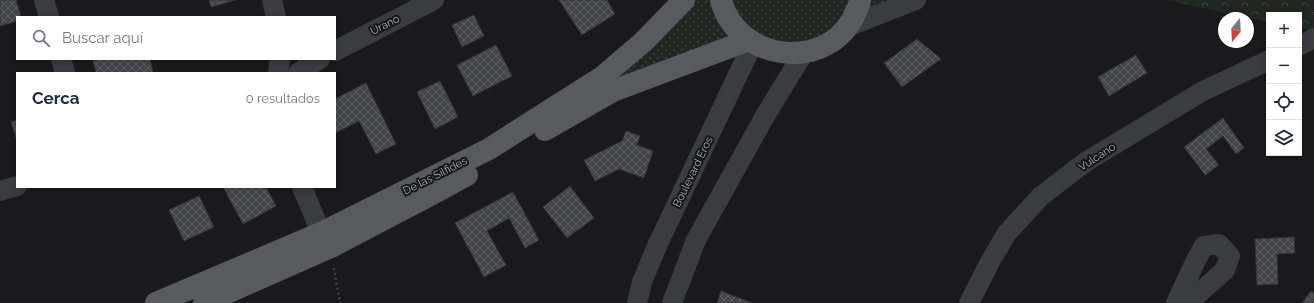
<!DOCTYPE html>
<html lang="es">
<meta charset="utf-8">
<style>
:root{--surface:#fff;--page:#f6f6f7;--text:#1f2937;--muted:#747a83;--line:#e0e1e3}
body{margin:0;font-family:Raleway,sans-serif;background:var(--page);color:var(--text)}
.controls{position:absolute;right:12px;top:12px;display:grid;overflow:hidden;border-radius:0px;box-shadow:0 2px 6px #0003}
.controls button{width:36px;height:36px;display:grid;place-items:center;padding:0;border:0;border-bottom:1px solid var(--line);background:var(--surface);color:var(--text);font:20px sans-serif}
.compass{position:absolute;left:1218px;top:12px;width:36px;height:36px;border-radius:50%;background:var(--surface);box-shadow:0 2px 6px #0003;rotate:198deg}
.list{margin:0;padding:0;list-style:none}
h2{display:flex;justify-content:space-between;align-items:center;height:52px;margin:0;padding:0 16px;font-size:17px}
h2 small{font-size:13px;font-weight:400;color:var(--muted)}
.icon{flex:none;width:22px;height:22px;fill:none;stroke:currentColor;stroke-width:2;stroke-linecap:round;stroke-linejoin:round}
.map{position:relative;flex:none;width:1314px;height:303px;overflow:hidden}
.search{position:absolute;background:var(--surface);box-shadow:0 2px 6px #0003;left:16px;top:16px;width:320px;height:44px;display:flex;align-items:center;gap:10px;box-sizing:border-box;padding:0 14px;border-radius:0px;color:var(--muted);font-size:15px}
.panel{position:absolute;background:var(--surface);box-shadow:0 2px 6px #0003;left:16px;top:72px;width:320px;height:116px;border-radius:0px}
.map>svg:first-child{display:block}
.grass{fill:url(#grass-dots)}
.forest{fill:url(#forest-crowns)}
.building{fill:url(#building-cross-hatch);stroke:#343439}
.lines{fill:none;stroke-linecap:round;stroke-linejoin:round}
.path{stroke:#414449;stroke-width:2.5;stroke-dasharray:2 3;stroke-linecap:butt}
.minor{stroke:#3b3c42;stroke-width:20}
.major{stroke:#575a61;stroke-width:22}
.labels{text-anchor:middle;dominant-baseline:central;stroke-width:4;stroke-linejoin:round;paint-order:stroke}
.street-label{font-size:11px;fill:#acb2bc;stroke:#151518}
</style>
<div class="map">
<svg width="1314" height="303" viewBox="0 0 1314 303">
<defs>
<pattern id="grass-dots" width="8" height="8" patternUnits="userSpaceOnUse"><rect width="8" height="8" fill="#1f2820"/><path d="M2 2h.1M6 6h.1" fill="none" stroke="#3d453e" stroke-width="1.8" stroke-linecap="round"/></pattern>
<pattern id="forest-crowns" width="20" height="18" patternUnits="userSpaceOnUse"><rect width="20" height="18" fill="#1f2820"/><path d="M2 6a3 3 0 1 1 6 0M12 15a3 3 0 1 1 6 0" fill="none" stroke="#3d453e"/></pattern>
<pattern id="building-cross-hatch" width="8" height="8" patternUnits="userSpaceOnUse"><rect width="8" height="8" fill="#44454a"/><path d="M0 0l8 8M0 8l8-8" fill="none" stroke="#5c5d62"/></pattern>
</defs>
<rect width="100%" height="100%" fill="#1a1a1c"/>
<polygon class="grass" points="684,0 916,0 822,47 749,40 562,120"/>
<polygon class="forest" points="1166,0 1314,0 1314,31 1299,28 1299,15 1269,15 1269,22"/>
<g class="building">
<polygon points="0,0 16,0 21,17 17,17 17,21 0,26"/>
<polygon points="209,0 236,0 211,7"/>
<polygon points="559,0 607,0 615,14 582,35"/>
<polygon points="474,15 484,36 462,47 452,25"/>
<polygon points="917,39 941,59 902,87 884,63"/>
<polygon points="496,45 512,76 473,96 457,65"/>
<polygon points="1136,55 1147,73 1109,96 1098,77"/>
<polygon points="99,59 150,59 153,73 96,73 93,60"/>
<polygon points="440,81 458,117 435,129 417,92"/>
<polygon points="366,83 396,144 376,154 359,121 335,133 335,99"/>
<polygon points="1223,118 1244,148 1236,154 1223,136 1206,149 1219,165 1205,175 1184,147"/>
<polygon points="17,120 17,141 11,122"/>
<polygon points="626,131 640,136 637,145 653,151 644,178 619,169 595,181 584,160 622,141"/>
<polygon points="570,186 594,218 567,238 543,207"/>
<polygon points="223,187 266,187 276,206 243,224"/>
<polygon points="513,192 539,240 525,248 509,218 487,231 506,265 484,277 455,223"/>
<polygon points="199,196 214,227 184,241 169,210"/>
<polygon points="1294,237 1295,253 1277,254 1278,284 1257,285 1255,239"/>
<polygon points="721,291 752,303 717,303"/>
<polygon points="1311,291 1314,293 1314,303 1302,303"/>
</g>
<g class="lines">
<polyline class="path" points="334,268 340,303"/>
<g class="minor">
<polyline points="44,0 49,17"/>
<polyline points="272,0 276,17"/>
<polyline points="847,27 916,0"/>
<polyline points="1299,46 1314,38"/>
<polyline points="335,51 434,0"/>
<polyline points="61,59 65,73"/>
<polyline points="278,73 280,59"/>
<polyline points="298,73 320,59"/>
<polyline points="302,187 321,233 330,246"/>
<polyline points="0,191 17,186"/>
<polyline points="637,303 642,282 657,246 753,43"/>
<polyline points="672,303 696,240 765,116 804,52"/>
<polyline points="969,303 991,260 1007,233 1041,196 1087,161 1203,91 1269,60"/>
<polyline points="1176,303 1196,260 1204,246 1219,244 1230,256 1225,270 1188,303"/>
</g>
<g class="major">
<path d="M721,0C736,59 821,73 852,20C855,13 859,7 860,0"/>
<polyline points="545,130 613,91 749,40"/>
<polyline points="156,303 321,233 489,149 602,77 643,42 684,0"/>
<polyline points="204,303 331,247 436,192 467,175"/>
</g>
</g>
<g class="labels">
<g class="street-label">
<text transform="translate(385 25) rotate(-27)">Urano</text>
<text transform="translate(1097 157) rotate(-33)">Vulcano</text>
<text transform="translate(693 172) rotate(-64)">Boulevard Eros</text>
<text transform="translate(435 176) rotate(-27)">De las Sílfides</text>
</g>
</g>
</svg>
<div class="controls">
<button>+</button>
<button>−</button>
<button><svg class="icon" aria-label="locate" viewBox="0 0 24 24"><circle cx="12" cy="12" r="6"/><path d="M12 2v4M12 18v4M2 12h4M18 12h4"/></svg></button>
<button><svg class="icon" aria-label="layers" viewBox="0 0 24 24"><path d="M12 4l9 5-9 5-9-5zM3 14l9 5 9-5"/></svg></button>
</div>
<svg class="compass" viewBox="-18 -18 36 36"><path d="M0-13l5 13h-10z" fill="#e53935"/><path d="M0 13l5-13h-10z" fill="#747a83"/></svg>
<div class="search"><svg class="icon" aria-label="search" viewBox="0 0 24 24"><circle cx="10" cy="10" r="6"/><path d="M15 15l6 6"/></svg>Buscar aquí</div>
<section class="panel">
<h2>Cerca<small>0 resultados</small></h2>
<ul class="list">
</ul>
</section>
</div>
